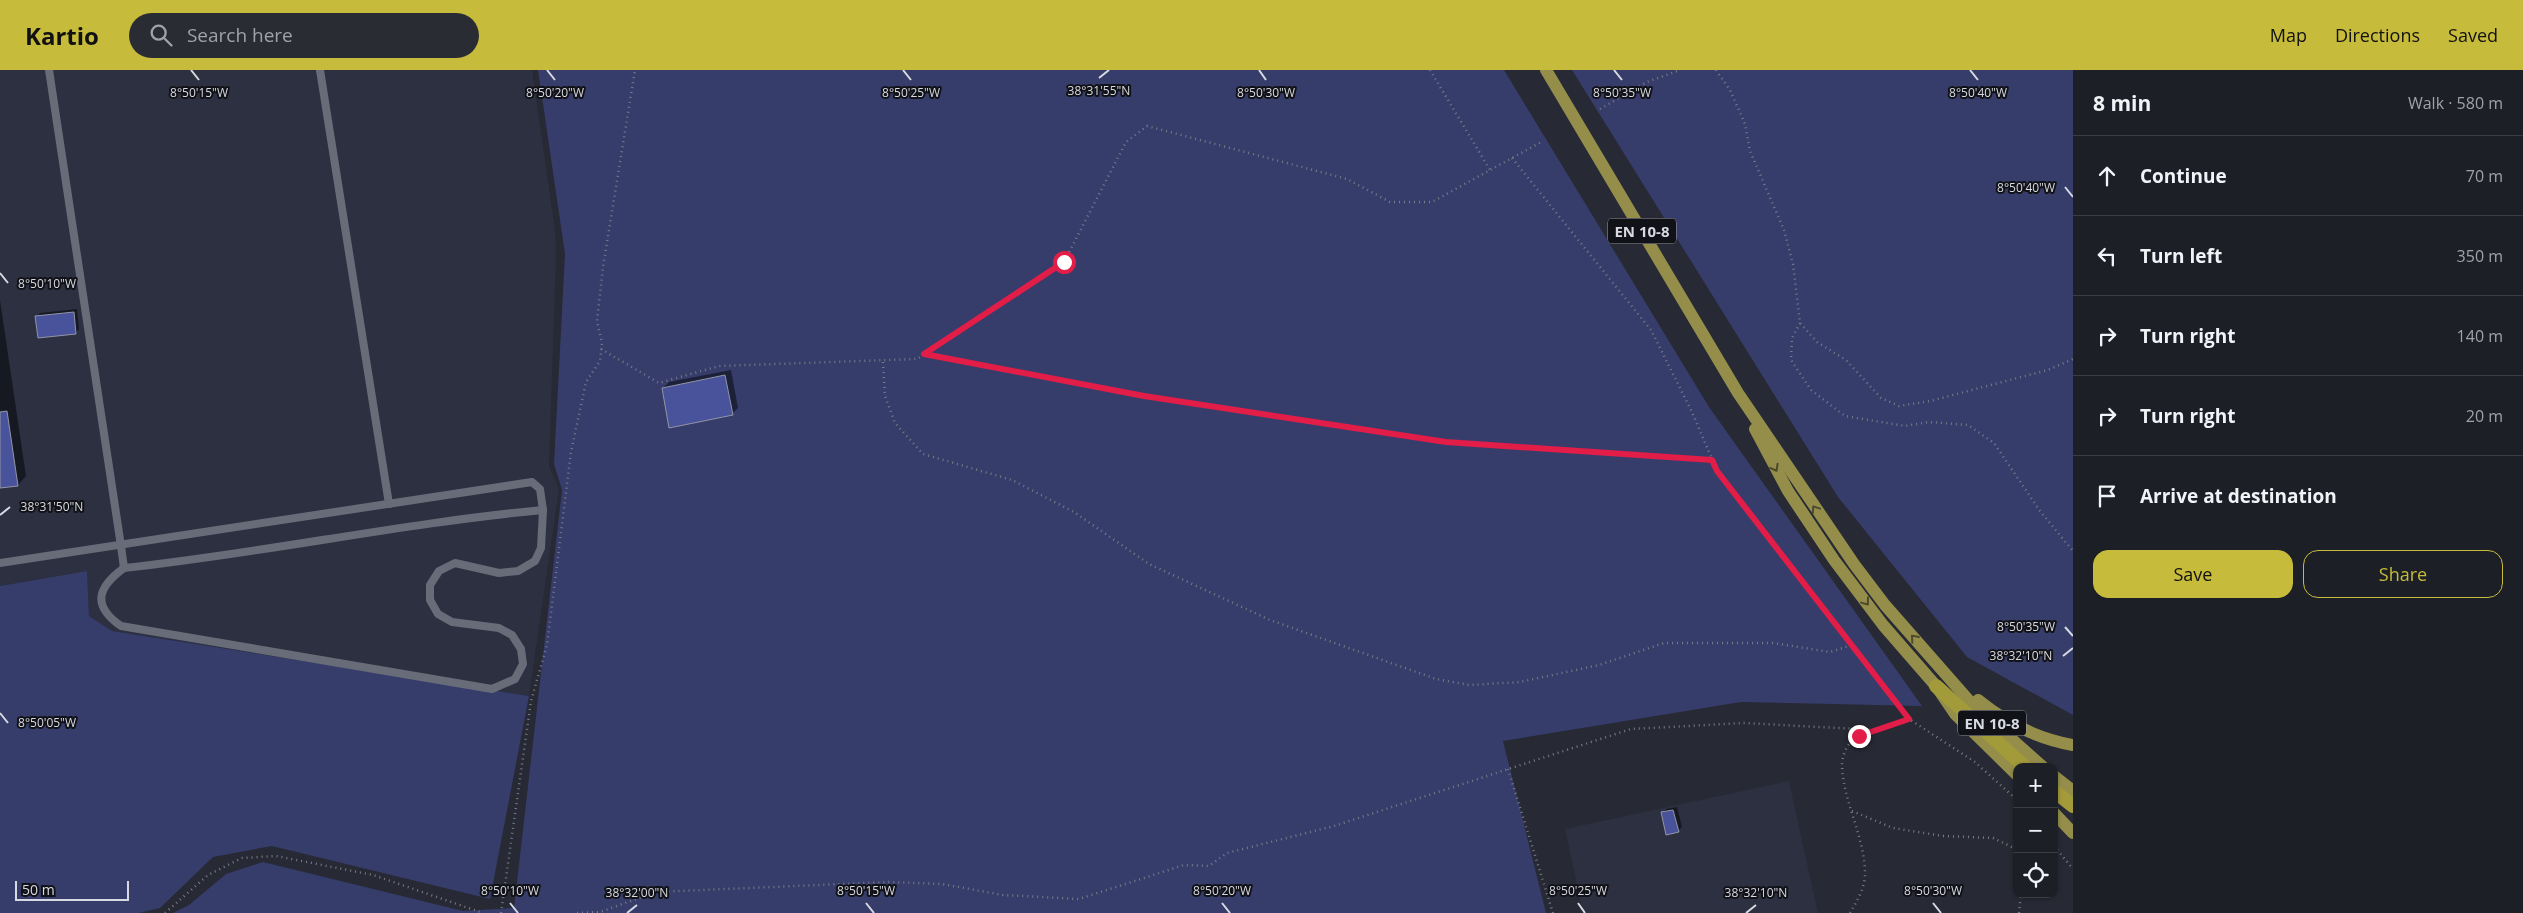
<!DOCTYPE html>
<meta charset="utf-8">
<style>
:root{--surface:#1d1f27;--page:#2a2c33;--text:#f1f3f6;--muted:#a0a2a7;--line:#3b3d44;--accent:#c7bb3b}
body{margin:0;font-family:"Open Sans",sans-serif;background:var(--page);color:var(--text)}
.controls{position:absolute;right:15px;bottom:15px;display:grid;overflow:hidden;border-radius:10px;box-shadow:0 1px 4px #0004}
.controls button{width:45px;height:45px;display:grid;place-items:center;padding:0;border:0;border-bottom:1px solid var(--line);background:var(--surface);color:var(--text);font:25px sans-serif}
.scale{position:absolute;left:15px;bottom:12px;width:114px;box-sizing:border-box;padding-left:5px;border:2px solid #d8dae1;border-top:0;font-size:14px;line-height:18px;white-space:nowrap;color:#d8dae1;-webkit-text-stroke:4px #111217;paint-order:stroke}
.stop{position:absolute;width:15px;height:15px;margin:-11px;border:4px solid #e11d48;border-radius:50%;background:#fff}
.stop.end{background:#e11d48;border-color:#fff;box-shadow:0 1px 5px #0008}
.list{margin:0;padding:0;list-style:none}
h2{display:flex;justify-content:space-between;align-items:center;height:65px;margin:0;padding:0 20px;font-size:21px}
h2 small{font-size:16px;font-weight:400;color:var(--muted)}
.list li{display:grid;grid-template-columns:32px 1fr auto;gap:15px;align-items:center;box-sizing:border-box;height:80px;padding:0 20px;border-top:1px solid var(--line)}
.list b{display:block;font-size:19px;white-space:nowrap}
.list em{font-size:16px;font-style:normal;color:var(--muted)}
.actions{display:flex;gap:10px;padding:15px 20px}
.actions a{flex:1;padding:11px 0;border:1px solid var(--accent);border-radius:15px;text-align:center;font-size:18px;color:var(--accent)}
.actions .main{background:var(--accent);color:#111}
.icon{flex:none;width:28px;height:28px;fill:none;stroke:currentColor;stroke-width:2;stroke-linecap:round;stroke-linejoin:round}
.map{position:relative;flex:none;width:2073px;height:843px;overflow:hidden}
header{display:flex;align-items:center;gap:30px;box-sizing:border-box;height:70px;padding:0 25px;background:var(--accent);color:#111}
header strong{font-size:24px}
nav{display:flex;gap:28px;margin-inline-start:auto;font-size:18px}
.search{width:350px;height:45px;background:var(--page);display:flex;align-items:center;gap:12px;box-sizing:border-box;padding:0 18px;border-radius:28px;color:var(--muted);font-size:19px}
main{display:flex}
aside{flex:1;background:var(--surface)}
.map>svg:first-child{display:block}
.built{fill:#2c3041}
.green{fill:#363d6b}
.shadow{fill:#0007}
.building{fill:#49539c;stroke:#9295a3}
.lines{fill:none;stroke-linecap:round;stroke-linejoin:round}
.path{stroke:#797b85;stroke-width:2.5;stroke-dasharray:1 4;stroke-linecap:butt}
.service{stroke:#686b78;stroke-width:8}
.primary{stroke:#948e4a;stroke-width:12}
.trunk{stroke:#a39a3a;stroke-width:14}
.oneway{stroke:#4c4a2e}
.route{stroke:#e11d48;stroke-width:6}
.ticks{fill:none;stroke:#d8dae1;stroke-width:2}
.labels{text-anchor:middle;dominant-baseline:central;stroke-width:4;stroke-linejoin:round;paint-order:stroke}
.shield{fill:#111217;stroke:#9c9ea4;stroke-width:1}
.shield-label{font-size:15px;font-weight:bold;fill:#d8dae1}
.ticks-label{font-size:12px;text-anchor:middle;fill:#d8dae1;stroke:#111217;stroke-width:4;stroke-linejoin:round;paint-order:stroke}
</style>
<header>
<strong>Kartio</strong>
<div class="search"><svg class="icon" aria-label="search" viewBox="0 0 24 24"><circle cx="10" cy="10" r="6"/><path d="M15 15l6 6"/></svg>Search here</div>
<nav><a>Map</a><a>Directions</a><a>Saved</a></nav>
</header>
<main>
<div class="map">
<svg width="2073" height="843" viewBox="0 0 2073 843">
<rect width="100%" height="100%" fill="#272934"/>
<g class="built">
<polygon points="0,0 532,0 555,160 556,186 549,396 559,419 529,626 112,561 89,546 87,501 0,516"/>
<polygon points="1789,711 1818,843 1583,843 1565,759"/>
</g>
<g class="green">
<polygon points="538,0 1504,0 1709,337 1922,636 1741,632 1503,671 1546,843 173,843 189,835 226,804 263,792 463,841 514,838 562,420 554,394 565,184"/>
<polygon points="1572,0 2073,0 2073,645 1967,587 1838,427"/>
<polygon points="87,501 89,546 112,561 529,626 490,829 272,776 213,787 160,838 139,843 0,843 0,516"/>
</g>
<g class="shadow">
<polygon points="0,230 26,406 18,415 0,417"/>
<polygon points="77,239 79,259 75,263 37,246 40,243"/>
<polygon points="731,300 738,338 732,344 663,318 669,312"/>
<polygon points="1677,737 1682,757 1678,761 1663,743 1666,739"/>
</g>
<g class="building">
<polygon points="74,242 76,264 38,268 35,246"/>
<polygon points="725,305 733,345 669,358 662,318"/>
<polygon points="7,341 18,416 0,418 0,342"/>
<polygon points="1673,740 1679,762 1666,765 1661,742"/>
</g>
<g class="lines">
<g class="path">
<polyline points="1430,0 1490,100"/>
<polyline points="1716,0 1730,20 1745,54 1750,81 1784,160 1793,194 1800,253 1817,272 1846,290 1881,328 1899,336 1930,331 2048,300 2073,289"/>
<polyline points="1600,39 1647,12 1680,0"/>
<polyline points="1512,88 1651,260 1692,342 1717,401 1909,649"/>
<polyline points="1800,253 1792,268 1791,290 1811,320 1845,346 1905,356 1929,352 1968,355 1994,373 2040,441 2073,481"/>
<polyline points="601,279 659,313 719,296 917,289 1064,192 1126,72 1147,56 1347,109 1390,132 1432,132 1543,71"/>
<polyline points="924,284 1144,326 1446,372 1712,390"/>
<polyline points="883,292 885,326 895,353 923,384 1012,410 1074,442 1149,494 1270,550 1436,609 1469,615 1520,612 1599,595 1664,573 1773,573 1830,582 1852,575"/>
<polyline points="1508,699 1553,843"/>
<polyline points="1852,741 1893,758 1943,766 1993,768 2016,779 2017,782"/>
<polyline points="2054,776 2073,799"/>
<polyline points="165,843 208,805 242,788 276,786 373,805 483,843"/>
<polyline points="501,843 531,631 547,575 571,382 586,312 600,291 602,273 597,251 603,197 635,0"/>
<polyline points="577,843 600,842 656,822 888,812 942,814 1003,825 1079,829 1184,795 1209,796 1227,783 1334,756 1631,659 1744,653 1876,660"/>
<path d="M1850,843C1857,831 1865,818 1865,804C1865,767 1843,732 1842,695C1842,687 1846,676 1852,671C1866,658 1892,657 1909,649L1975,692L2017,730"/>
<polyline points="2019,843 2021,824"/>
</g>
<g class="service">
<polyline points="320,0 389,434"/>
<path d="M0,493L532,412L540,419L543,440C403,453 264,483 124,498L121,476L49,0"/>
<path d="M124,498C98,517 91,535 121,556L492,619L515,609L523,594L521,579L512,565L499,558L452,552L438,544L430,530V515L439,501L455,493L499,503L518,501L535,491L541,478L543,440"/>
</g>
<g class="primary">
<polyline points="1546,0 1738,323 1854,494 1885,535 1971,633 2043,697"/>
<polyline points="1755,359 1788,421 1834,490 1883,555 1936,616 1955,644 2017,705"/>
<path d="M1978,630C2005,652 2038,669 2073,675"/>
<polyline points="2054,706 2073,721"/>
<polyline points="2054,743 2073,763"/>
</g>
<g class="trunk">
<polyline points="1936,616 2025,697"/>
<polyline points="2054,721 2073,736"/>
</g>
</g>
<defs><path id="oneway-chevron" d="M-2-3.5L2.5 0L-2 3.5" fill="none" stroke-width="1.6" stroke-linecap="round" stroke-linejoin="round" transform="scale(1.25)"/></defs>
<g class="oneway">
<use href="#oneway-chevron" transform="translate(1775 398) rotate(61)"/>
<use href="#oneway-chevron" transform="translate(1815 439) rotate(-124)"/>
<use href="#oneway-chevron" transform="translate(1866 532) rotate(53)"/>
<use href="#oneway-chevron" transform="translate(1914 568) rotate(-131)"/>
</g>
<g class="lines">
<polyline class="route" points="1064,192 924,284 1144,326 1446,372 1712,390 1717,401 1909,649 1859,666"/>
</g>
<path class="ticks" d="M191,0L199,10M547,0L555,10M903,0L911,10M1259,0L1266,10M1614,0L1622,10M1970,0L1978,10M1099,8L1109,0M2065,117L2073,127M0,203L8,213M0,445L10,437M2065,557L2073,566M2063,586L2073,578M0,643L8,653M510,833L518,843M866,833L874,843M1222,833L1230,843M1578,833L1585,843M1933,833L1941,843M627,843L637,835M1746,843L1756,835"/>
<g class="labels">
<g class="shield">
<rect x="1608" y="148.5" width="68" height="25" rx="4"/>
<rect x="1958" y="640.5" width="68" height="25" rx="4"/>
</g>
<g class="shield-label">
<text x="1642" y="161">EN 10-8</text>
<text x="1992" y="653">EN 10-8</text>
</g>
</g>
<g class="ticks-label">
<text x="1099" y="25">38°31'55"N</text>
<text x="199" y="27">8°50'15"W</text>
<text x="555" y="27">8°50'20"W</text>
<text x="911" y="27">8°50'25"W</text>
<text x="1266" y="27">8°50'30"W</text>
<text x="1622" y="27">8°50'35"W</text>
<text x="1978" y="27">8°50'40"W</text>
<text x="2026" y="122">8°50'40"W</text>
<text x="47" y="218">8°50'10"W</text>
<text x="52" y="441">38°31'50"N</text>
<text x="2026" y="561">8°50'35"W</text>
<text x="2021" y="590">38°32'10"N</text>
<text x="47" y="657">8°50'05"W</text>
<text x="510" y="825">8°50'10"W</text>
<text x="866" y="825">8°50'15"W</text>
<text x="1222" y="825">8°50'20"W</text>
<text x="1578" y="825">8°50'25"W</text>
<text x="1933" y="825">8°50'30"W</text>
<text x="637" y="827">38°32'00"N</text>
<text x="1756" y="827">38°32'10"N</text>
</g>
</svg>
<div class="controls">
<button>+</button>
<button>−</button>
<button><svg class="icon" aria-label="locate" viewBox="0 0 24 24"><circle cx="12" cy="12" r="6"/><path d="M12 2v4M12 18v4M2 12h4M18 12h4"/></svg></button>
</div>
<div class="scale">50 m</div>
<div class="stop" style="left:1064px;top:192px"></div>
<div class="stop end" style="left:1859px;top:666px"></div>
</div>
<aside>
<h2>8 min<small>Walk · 580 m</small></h2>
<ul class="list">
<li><svg class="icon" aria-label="ahead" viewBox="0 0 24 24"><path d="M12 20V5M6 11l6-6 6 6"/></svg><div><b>Continue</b></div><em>70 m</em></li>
<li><svg class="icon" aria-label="left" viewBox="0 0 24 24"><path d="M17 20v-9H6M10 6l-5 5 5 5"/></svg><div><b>Turn left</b></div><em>350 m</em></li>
<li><svg class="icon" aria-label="right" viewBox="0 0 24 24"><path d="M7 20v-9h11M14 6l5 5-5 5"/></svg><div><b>Turn right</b></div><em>140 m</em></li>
<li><svg class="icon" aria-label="right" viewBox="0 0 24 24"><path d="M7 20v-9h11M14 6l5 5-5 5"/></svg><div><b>Turn right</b></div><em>20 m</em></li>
<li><svg class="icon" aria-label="arrive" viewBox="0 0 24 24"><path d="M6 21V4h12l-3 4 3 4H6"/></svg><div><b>Arrive at destination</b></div></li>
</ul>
<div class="actions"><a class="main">Save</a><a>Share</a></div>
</aside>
</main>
